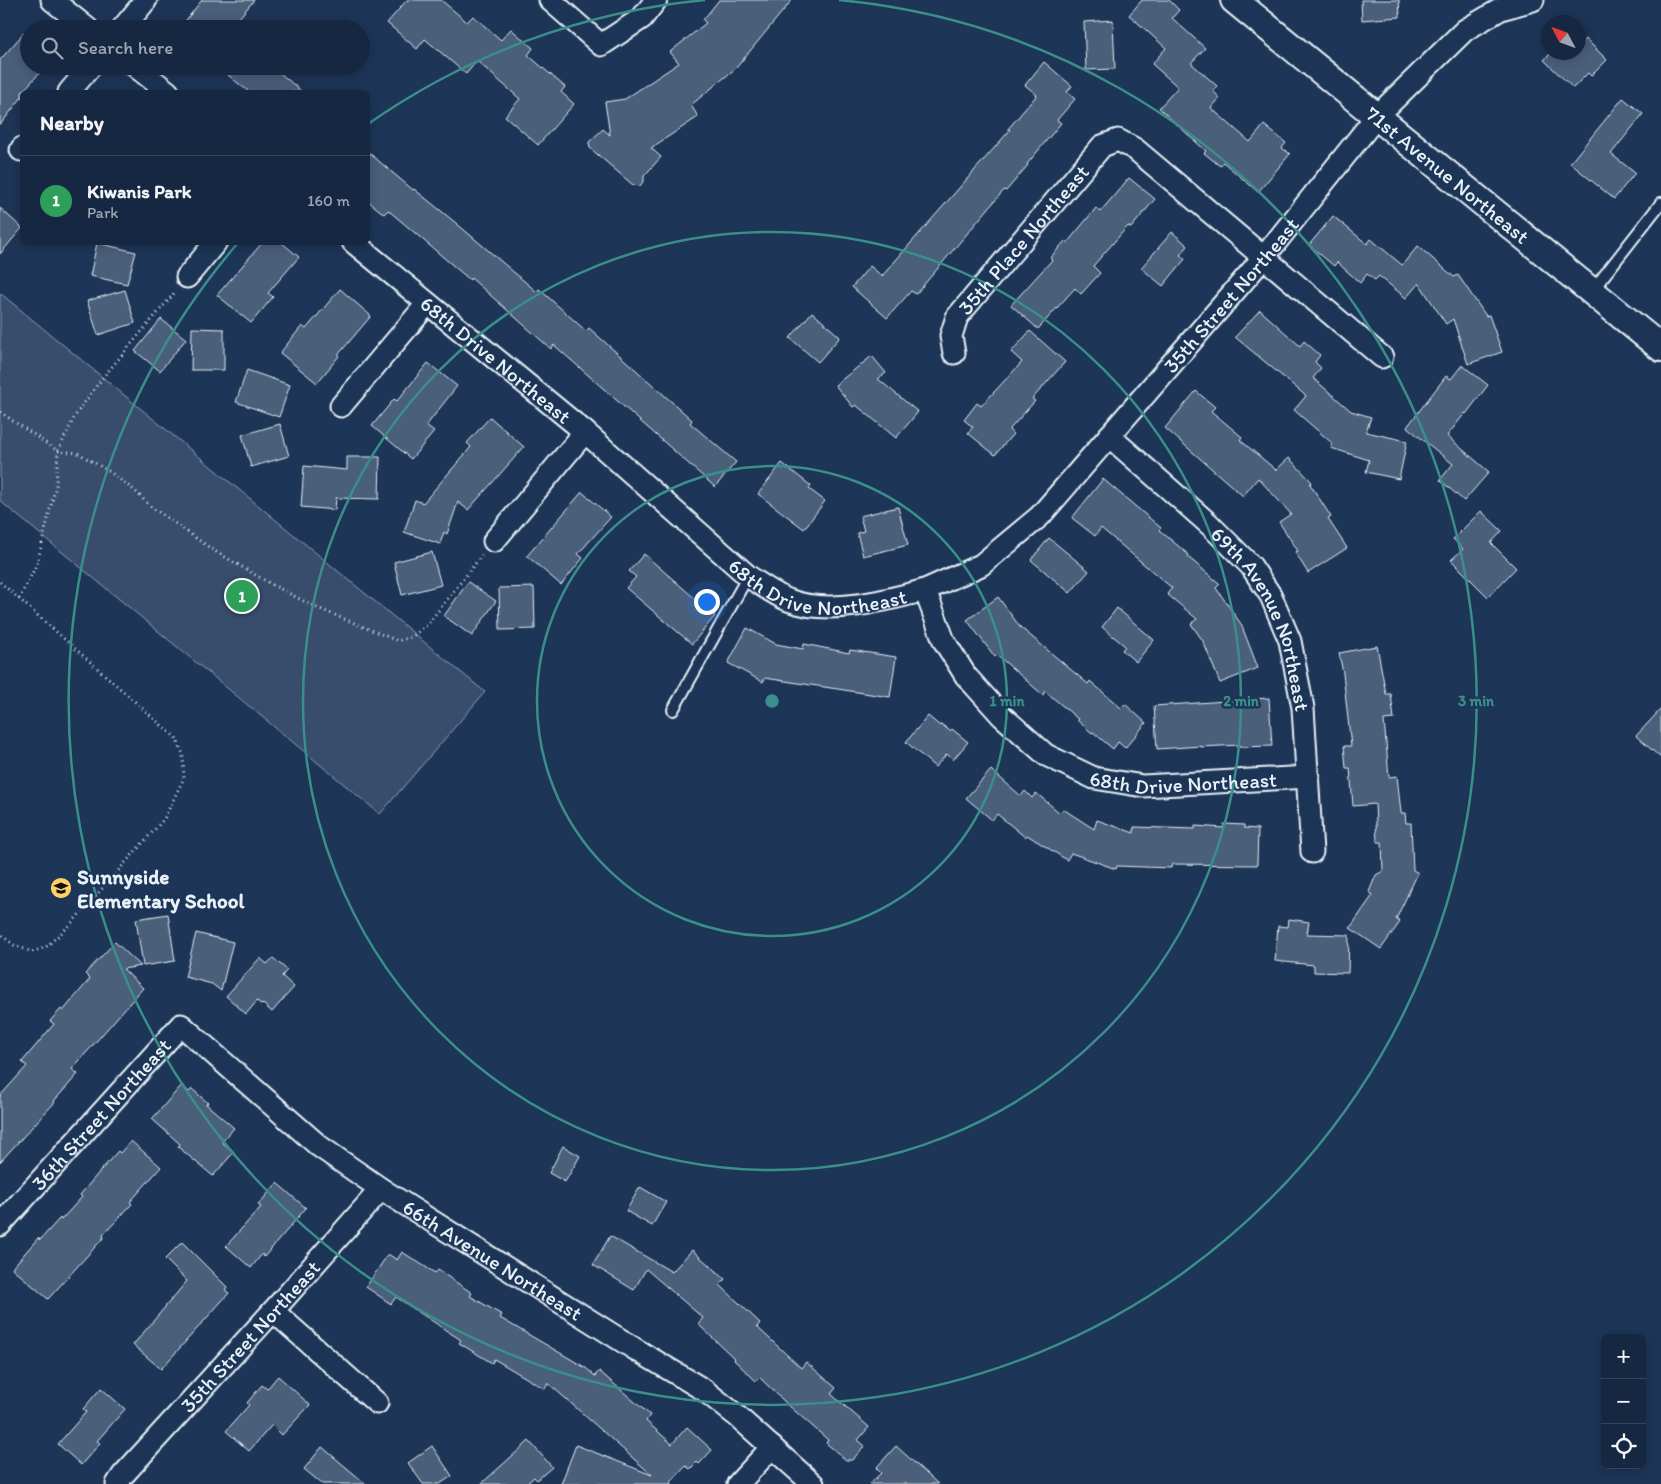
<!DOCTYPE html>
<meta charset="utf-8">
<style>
:root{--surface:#162841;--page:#23344c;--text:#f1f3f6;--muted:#9ea6b1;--line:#35445a;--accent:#d6ab8b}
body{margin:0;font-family:Itim,sans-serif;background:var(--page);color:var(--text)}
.controls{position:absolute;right:15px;bottom:15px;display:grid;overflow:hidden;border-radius:8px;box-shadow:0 2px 12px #0003}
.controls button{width:45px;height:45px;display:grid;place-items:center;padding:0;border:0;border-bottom:1px solid var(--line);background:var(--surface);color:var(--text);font:25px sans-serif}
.compass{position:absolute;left:1541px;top:15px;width:45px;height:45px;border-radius:50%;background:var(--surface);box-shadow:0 2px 12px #0003;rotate:311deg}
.you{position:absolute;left:706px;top:601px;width:18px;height:18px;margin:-12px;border:4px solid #fff;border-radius:50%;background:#1a73e8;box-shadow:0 0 0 8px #1a73e833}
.badge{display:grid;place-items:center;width:32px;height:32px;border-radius:50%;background:var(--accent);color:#fff;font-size:16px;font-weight:700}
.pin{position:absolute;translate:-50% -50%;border:2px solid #fff;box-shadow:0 1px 5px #0006}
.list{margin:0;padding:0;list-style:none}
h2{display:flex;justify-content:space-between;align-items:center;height:65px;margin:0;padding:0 20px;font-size:21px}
h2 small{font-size:16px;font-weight:400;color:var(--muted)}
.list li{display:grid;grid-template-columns:32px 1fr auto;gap:15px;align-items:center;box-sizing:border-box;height:90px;padding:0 20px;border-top:1px solid var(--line)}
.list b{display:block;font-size:19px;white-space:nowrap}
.list p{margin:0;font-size:16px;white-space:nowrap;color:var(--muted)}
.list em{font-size:16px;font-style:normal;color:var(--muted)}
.icon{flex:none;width:28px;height:28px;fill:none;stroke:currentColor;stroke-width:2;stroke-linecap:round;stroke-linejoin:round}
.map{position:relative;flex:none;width:1661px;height:1484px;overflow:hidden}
.search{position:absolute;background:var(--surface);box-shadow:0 2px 12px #0003;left:20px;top:20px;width:350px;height:55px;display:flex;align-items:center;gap:12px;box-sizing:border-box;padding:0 18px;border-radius:28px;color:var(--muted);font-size:19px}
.panel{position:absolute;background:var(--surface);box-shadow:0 2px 12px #0003;left:20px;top:90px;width:350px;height:155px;border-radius:8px}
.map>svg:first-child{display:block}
.green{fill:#374d6c;stroke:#909fb2}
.building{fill:#495e7a;stroke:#e8f1f8}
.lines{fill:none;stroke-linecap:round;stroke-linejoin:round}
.service-casing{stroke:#e8f1f8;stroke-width:14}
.minor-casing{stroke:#e8f1f8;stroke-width:25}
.tertiary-casing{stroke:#e8f1f8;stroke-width:30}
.path{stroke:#e8f1f8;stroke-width:3;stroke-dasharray:1 4;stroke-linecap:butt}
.service{stroke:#1d3557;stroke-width:10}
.minor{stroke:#1d3557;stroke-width:21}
.tertiary{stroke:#1d3557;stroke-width:26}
.ring{fill:none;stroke:#3a8f8a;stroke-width:2.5}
.labels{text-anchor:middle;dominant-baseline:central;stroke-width:5;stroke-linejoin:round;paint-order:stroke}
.street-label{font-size:21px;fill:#e8f1f8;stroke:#1d3557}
.poi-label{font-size:21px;font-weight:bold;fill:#e8f1f8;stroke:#1d3557;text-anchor:start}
.centre{fill:#3a8f8a;stroke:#1d3557;stroke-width:2.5}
.ring-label{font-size:15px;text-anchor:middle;font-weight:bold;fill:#3a8f8a;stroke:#1d3557;stroke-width:5;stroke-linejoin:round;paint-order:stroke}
</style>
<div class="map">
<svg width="1661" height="1484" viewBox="0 0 1661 1484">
<rect width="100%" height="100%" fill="#1d3557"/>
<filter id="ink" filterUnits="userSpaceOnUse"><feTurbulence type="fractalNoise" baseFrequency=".02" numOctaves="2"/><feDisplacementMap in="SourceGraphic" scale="10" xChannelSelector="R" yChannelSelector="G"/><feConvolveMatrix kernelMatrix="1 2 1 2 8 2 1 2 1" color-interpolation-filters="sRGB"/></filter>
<g filter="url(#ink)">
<polygon class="green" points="0,293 485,692 380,814 0,501"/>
<g class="building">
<polygon points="202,0 254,0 230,29 179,29"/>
<polygon points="407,0 441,0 467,22 473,16 501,40 511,29 533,48 528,55 565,87 561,92 574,104 538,145 505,116 520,99 477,61 466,74 425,39 417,49 387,23"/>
<polygon points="719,0 792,0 736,68 691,105 698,117 651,148 661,157 644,176 644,180 640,186 633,185 590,148 589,142 603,129 610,135 605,102 625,99 679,63 670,52 706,23 703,20"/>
<polygon points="1142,0 1169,0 1179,10 1172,18 1205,48 1191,63 1217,86 1213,91 1220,98 1211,108 1250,142 1264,125 1286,143 1282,148 1290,154 1258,192 1223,162 1220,166 1204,153 1206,151 1159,108 1178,87 1152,64 1166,48 1129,15"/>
<polygon points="1361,0 1399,0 1400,17 1362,20"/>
<polygon points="1113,20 1115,69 1086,70 1084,22"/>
<polygon points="29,27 29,66 46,66 22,92 22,97 0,125 0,60"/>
<polygon points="1586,39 1607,60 1591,76 1588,73 1573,88 1544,60 1552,52 1578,52 1578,46"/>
<polygon points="1044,62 1072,86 1067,92 1075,99 1057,120 1061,123 1027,164 1028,165 1006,191 1004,190 916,294 911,291 887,318 852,287 870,266 882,276 1010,130 1008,129 1037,95 1025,85"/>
<polygon points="235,66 272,66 302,92 249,92 228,75"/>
<polygon points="1623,98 1643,114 1611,154 1635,173 1614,199 1570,163"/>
<polygon points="368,152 413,190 414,189 456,223 537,292 539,289 586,331 589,328 692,420 690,423 736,462 715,487 554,345 551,349 471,278 470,280 388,210 384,214 368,201"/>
<polygon points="1129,178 1155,199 1131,228 1128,226 1093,266 1100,273 1081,294 1075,288 1038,329 1011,305 1052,260 1050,258 1065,241 1067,243 1096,208 1100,212"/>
<polygon points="0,208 22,228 0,254"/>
<polygon points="1333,216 1367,244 1371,239 1402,265 1418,246 1454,277 1458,275 1486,316 1489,315 1502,352 1468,364 1453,319 1446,324 1419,283 1406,298 1379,276 1375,280 1367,274 1360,283 1337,262 1334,266 1309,245"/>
<polygon points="1172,232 1188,246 1180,255 1185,259 1163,286 1141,268"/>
<polygon points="263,242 281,242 299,257 268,293 273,297 251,323 217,295"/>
<polygon points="97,243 136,252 127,284 90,276"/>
<polygon points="340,289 371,316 338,355 339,356 317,383 280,353 302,326 306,329"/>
<polygon points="125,290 135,323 98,335 87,301"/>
<polygon points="1260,310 1300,346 1304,341 1320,355 1315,362 1321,368 1313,378 1351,411 1371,417 1366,432 1407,441 1399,479 1366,472 1369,460 1331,448 1332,443 1294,410 1306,396 1235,337"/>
<polygon points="812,312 840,337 818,362 790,338"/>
<polygon points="161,319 186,339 160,371 135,351"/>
<polygon points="192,328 224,329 224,370 191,370"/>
<polygon points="1030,331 1065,362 1032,399 1035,401 1009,430 1013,434 995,455 968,433 973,427 964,420 977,403 981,406 1022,362 1011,352"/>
<polygon points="872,356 886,373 878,379 918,412 896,438 856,405 853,407 835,385"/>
<polygon points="428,363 457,386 426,426 434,432 411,459 372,426 394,399 397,401"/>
<polygon points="1462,365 1488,385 1466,414 1465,413 1447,436 1489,472 1464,501 1440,480 1453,464 1407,427 1446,376 1451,379"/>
<polygon points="247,370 290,385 279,417 236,402"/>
<polygon points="1196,391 1215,407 1211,411 1242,437 1240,440 1276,470 1289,458 1312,482 1310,484 1331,517 1328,519 1347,548 1308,573 1295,552 1298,551 1279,522 1291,514 1258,478 1243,496 1165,428"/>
<polygon points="490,417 524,447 468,510 458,502 447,534 444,532 440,544 404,532 415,500 423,503 471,447 467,443"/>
<polygon points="280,424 289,456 251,467 242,435"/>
<polygon points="347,457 380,457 379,499 336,498 335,510 301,507 304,466 347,470"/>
<polygon points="782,463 811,486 809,489 825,501 804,529 758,494"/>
<polygon points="1103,479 1161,528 1159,530 1189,555 1188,557 1220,584 1216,588 1241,624 1258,668 1220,683 1203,641 1191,624 1197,619 1167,594 1172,588 1101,528 1095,536 1072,518"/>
<polygon points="582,492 611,517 578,554 583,558 561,585 527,556"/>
<polygon points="898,507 908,545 863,556 857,533 864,531 860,516"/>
<polygon points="1481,511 1502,531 1491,543 1516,568 1488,597 1451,560 1463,549 1453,539"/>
<polygon points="1049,538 1089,571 1070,593 1031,560"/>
<polygon points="432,552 441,585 402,595 394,562"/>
<polygon points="644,554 715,616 692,644 626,588 636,577 629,571"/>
<polygon points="468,582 496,601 472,636 444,616"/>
<polygon points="534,587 535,629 500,630 499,588"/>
<polygon points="998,597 1020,627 1088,684 1090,681 1121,708 1125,704 1146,723 1125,748 1118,742 1113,749 1093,732 1092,733 1077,720 1078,719 1045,691 1043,695 997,655 995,657 967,620"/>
<polygon points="1117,608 1154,640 1136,662 1122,650 1125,646 1102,627"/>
<polygon points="747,628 776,644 803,649 804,644 849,653 850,650 896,657 890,697 765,678 763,682 728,663"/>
<polygon points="1377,646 1386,694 1391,694 1394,719 1384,720 1389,777 1397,776 1401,813 1405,813 1406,823 1411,823 1413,870 1418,873 1396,919 1400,922 1381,949 1350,928 1373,895 1369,892 1376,875 1383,871 1382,842 1377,842 1375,804 1353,806 1350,768 1346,768 1344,746 1351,746 1343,673 1339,653"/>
<polygon points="1269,698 1272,746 1240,747 1240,745 1201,747 1201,746 1157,749 1154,706"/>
<polygon points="1661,709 1661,758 1636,736"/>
<polygon points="928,716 940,726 941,724 950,731 952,729 968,742 953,760 947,754 935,767 906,742"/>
<polygon points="991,770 1021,796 1025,791 1032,798 1036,793 1060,813 1063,809 1094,829 1097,820 1134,833 1134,827 1195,829 1195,826 1224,828 1224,824 1244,825 1244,828 1258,829 1257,865 1172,864 1171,868 1117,866 1116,869 1071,853 1067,860 1027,835 1025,837 997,814 992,820 966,798"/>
<polygon points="168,914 175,961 143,966 136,919"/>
<polygon points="1289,919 1309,922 1307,934 1349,935 1348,973 1314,972 1314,965 1275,961 1278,926 1288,927"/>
<polygon points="196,933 233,942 221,991 212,984 185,977"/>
<polygon points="115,942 141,966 123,969 143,988 72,1069 78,1074 54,1101 55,1102 0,1162 0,1096 27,1066 22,1062 54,1024 50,1021 61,1009 63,1011 90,979 85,974"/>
<polygon points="260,958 267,964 273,958 287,970 282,976 294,987 272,1012 263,1004 262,1005 257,1001 246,1014 226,996"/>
<polygon points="182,1085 189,1092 192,1089 208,1103 206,1104 234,1128 222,1142 234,1152 213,1176 178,1147 180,1144 152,1119"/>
<polygon points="131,1141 161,1167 130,1202 132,1204 103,1235 104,1237 48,1299 12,1268 38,1238 40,1240 60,1218 61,1220 82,1197 80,1195 102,1169 118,1151 120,1153"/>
<polygon points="563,1146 580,1156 565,1182 549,1173"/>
<polygon points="277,1183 306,1208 264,1257 262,1254 251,1268 226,1246 261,1207 258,1205"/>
<polygon points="640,1187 666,1202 652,1226 626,1211"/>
<polygon points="610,1236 672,1272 692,1250 725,1279 720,1285 760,1323 757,1327 801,1368 806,1362 836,1388 831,1394 869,1427 858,1440 865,1446 852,1460 846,1460 826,1443 828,1440 787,1404 759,1377 756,1381 734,1360 735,1359 698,1324 703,1318 646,1269 634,1290 593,1265"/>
<polygon points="182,1242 227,1287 225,1290 229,1293 161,1369 133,1345 187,1281 165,1259"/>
<polygon points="402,1252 435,1273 438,1270 472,1293 470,1296 502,1315 500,1318 586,1368 595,1376 599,1371 650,1415 646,1421 672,1444 687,1427 712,1450 699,1464 697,1462 690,1469 686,1466 671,1482 672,1484 561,1484 576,1445 652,1475 548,1383 545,1389 494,1359 492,1363 459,1343 461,1340 396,1297 391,1304 366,1287 388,1254 397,1260"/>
<polygon points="278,1376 310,1405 282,1435 272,1425 249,1451 226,1431 249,1405 247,1403 262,1385 267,1389"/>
<polygon points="101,1388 125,1409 97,1441 100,1443 81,1465 58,1444 86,1412 83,1409"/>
<polygon points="529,1441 552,1467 537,1480 534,1477 526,1484 481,1484"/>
<polygon points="432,1446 452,1476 440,1484 423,1484 408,1463"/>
<polygon points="896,1446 938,1484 870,1484 881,1473 876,1468"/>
<polygon points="322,1447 366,1484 322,1484 304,1469"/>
</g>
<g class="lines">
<g class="service-casing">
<g id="service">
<polyline points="1592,291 1661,203"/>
<polyline points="673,710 748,576"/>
</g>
</g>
<g class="minor-casing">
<g id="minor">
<polyline points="52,0 88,29"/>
<polyline points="550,0 601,45 642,18 656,0"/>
<polyline points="122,29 146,0"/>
<polyline points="135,66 168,92"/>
<polyline points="69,92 91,66"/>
<polyline points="21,150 22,148"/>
<path id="s1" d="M353,242L585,432L748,576C761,585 774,594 788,600C829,616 884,601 925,590L944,641L966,676L1002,716L1046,755L1094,778L1143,786L1308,777"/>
<polyline points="187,277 216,242"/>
<path id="s2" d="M954,353L951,336L957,317L1102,146L1118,140L1135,149L1382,357"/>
<polyline points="341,406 427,304"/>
<path id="s3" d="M1109,436L1209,524L1251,566L1271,596L1290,641L1303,708L1312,852"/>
<polyline points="494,541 585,432"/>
<path id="s4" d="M925,590L981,565L1040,516L1264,257L1376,117L1465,30L1501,9L1533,0"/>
<path id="s5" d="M0,1225L181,1025L319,1146L381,1189L635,1349L704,1390L737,1416L813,1484"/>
<polyline points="273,1311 377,1403"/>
<path id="s6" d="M117,1484L123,1475L273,1311L381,1189"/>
<polyline points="738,1484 772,1447"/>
</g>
</g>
<g class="tertiary-casing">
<g id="tertiary">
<path id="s7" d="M1234,0L1661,348"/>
</g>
</g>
<g class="path">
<polyline points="0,412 58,451 78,453 110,472 134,490 150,506 213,550 271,584 315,607 398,641 413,636 427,625 482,555"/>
<polyline points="0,582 176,738 183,754 184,778 164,819 69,926 46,947 32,952 14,945 0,934"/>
<polyline points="19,599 37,564 56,485 58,451 75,416 100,381 176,291"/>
</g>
<use href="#service" class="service"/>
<use href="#minor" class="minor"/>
<use href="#tertiary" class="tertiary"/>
</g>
</g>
<g class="ring">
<circle cx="772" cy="701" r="235"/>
<circle cx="772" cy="701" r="469"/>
<path d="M368 124A704 704 0 0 1 705 0M839 0A704 704 0 1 1 237 244"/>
</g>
<defs>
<g id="school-disc" transform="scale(1.125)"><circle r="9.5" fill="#ffd166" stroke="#1d3557"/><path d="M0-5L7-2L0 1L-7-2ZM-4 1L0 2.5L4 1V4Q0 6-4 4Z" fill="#111"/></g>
</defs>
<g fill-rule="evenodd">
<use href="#school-disc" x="61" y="888"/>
</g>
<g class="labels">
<g class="street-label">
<text stroke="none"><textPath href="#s7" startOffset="276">71st Avenue Northeast</textPath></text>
<text stroke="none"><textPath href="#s2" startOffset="139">35th Place Northeast</textPath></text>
<text stroke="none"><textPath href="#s4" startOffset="430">35th Street Northeast</textPath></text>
<text stroke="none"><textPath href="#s1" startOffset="185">68th Drive Northeast</textPath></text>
<text stroke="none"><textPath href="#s1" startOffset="590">68th Drive Northeast</textPath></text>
<text stroke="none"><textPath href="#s3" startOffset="245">69th Avenue Northeast</textPath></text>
<text stroke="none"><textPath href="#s1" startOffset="1055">68th Drive Northeast</textPath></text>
<text stroke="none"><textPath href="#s5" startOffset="150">36th Street Northeast</textPath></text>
<text stroke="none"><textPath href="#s5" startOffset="661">66th Avenue Northeast</textPath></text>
<text stroke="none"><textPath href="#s6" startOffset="199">35th Street Northeast</textPath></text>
</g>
<g class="poi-label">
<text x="77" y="876">Sunnyside<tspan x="77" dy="24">Elementary School</tspan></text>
</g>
</g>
<circle cx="772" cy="701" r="8" class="centre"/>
<g class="ring-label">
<text x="1007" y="706">1 min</text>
<text x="1241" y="706">2 min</text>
<text x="1476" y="706">3 min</text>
</g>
</svg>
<div class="controls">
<button>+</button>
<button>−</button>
<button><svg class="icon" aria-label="locate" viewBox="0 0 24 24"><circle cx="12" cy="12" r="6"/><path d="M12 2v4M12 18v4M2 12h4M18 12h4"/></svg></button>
</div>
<svg class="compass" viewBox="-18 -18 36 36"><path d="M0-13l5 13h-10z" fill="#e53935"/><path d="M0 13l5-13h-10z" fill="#9ea6b1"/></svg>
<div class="you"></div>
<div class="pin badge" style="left:242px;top:596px;background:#2e9e5b">1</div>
<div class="search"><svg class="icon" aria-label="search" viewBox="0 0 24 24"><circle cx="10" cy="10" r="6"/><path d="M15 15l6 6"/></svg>Search here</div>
<section class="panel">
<h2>Nearby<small></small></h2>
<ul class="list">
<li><span class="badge" style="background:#2e9e5b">1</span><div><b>Kiwanis Park</b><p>Park</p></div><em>160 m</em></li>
</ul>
</section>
</div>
